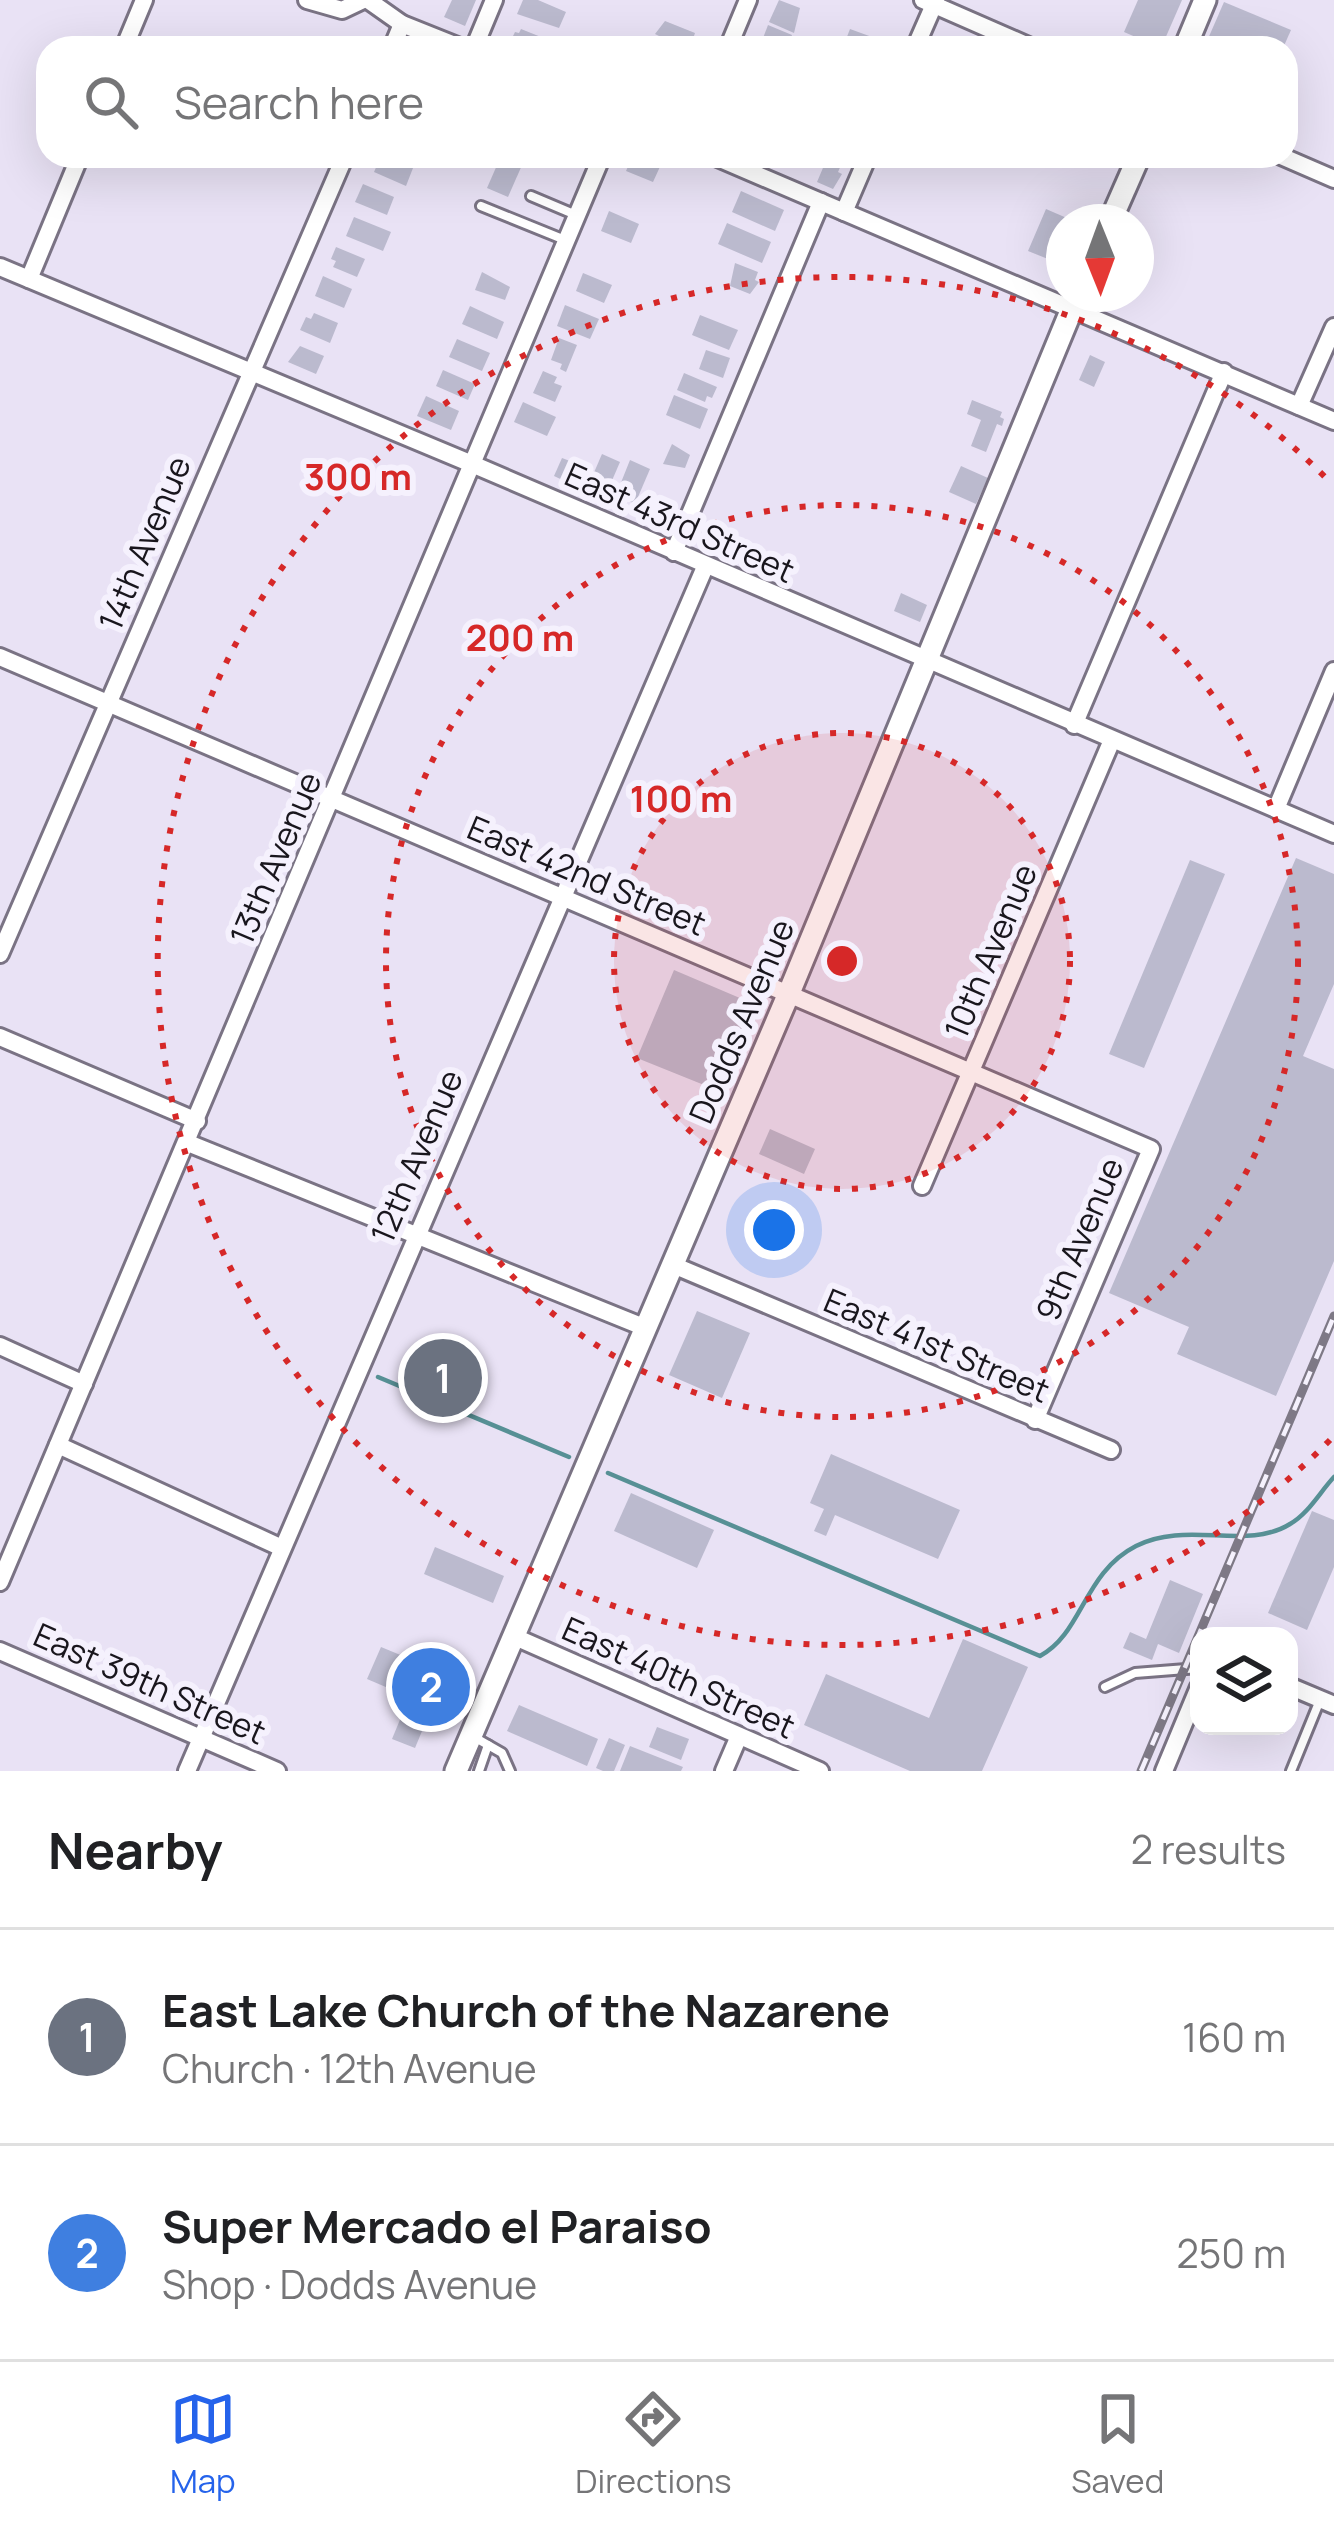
<!DOCTYPE html>
<meta charset="utf-8">
<style>
:root{--surface:#fff;--page:#f2f2f2;--text:#202124;--muted:#757577;--line:#e0e0e0;--accent:#2563eb}
body{margin:0;font-family:Manrope,sans-serif;background:var(--page);color:var(--text)}
.controls{position:absolute;right:36px;bottom:36px;display:grid;overflow:hidden;border-radius:24px;box-shadow:0 12px 48px #0002}
.controls button{width:108px;height:108px;display:grid;place-items:center;padding:0;border:0;border-bottom:3px solid var(--line);background:var(--surface);color:var(--text);font:60px sans-serif}
.compass{position:absolute;left:1046px;top:204px;width:108px;height:108px;border-radius:50%;background:var(--surface);box-shadow:0 12px 48px #0002;rotate:179deg}
.you{position:absolute;left:774px;top:1230px;width:42px;height:42px;margin:-30px;border:9px solid #fff;border-radius:50%;background:#1a73e8;box-shadow:0 0 0 18px #1a73e833}
.badge{display:grid;place-items:center;width:78px;height:78px;border-radius:50%;background:var(--accent);color:#fff;font-size:39px;font-weight:700}
.pin{position:absolute;translate:-50% -50%;border:6px solid #fff;box-shadow:0 3px 12px #0006}
.list{margin:0;padding:0;list-style:none}
h2{display:flex;justify-content:space-between;align-items:center;height:156px;margin:0;padding:0 48px;font-size:51px}
h2 small{font-size:39px;font-weight:400;color:var(--muted)}
.list li{display:grid;grid-template-columns:78px 1fr auto;gap:36px;align-items:center;box-sizing:border-box;height:216px;padding:0 48px;border-top:3px solid var(--line)}
.list b{display:block;font-size:45px;white-space:nowrap}
.list p{margin:0;font-size:39px;white-space:nowrap;color:var(--muted)}
.list em{font-size:39px;font-style:normal;color:var(--muted)}
.icon{flex:none;width:66px;height:66px;fill:none;stroke:currentColor;stroke-width:2;stroke-linecap:round;stroke-linejoin:round}
.map{position:relative;flex:none;width:1334px;height:1771px;overflow:hidden}
.search{position:absolute;background:var(--surface);box-shadow:0 12px 48px #0002;left:36px;right:36px;top:36px;height:132px;display:flex;align-items:center;gap:30px;box-sizing:border-box;padding:0 42px;border-radius:36px;color:var(--muted);font-size:45px}
.sheet{height:588px;background:var(--surface)}
nav{display:flex;justify-content:space-around;align-items:center;box-sizing:border-box;height:168px;border-top:3px solid var(--line);background:var(--surface);font-size:33px;color:var(--muted)}
nav a{display:grid;justify-items:center;gap:6px}
nav .on{color:var(--accent)}
.map>svg:first-child{display:block}
.lines{fill:none;stroke-linecap:round;stroke-linejoin:round}
.stream{stroke:#579095;stroke-width:4.5}
.building{fill:#bbbace}
.service-casing{stroke:#7a7384;stroke-width:14}
.minor-casing{stroke:#7a7384;stroke-width:22}
.tertiary-casing{stroke:#7a7384;stroke-width:27}
.service{stroke:#fff;stroke-width:8}
.minor{stroke:#fff;stroke-width:16}
.tertiary{stroke:#fff;stroke-width:21}
.rail-casing{stroke:#7e7986;stroke-width:9}
.rail{stroke:#f5f1fd;stroke-width:4.5;stroke-dasharray:14;stroke-linecap:butt}
.ring{fill:none;stroke:#d62828;stroke-width:6;stroke-dasharray:6 12}
.labels{text-anchor:middle;dominant-baseline:central;stroke-width:12;stroke-linejoin:round;paint-order:stroke}
.street-label{font-size:33px;fill:#19161d;stroke:#f5f1fd}
.centre{fill:#d62828;stroke:#f5f1fd;stroke-width:6}
.ring-label{font-size:36px;text-anchor:middle;font-weight:bold;fill:#d62828;stroke:#f5f1fd;stroke-width:12;stroke-linejoin:round;paint-order:stroke}
</style>
<div class="map">
<svg width="1334" height="1771" viewBox="0 0 1334 1771">
<rect width="100%" height="100%" fill="#e9e2f5"/>
<g class="lines">
<g class="stream">
<polyline points="378,1377 569,1457"/>
<path d="M608,1473L1040,1656C1083,1633 1083,1573 1136,1546C1186,1520 1247,1551 1290,1524C1308,1514 1320,1492 1334,1477"/>
</g>
</g>
<g class="building">
<polygon points="452,0 476,0 465,26 444,17"/>
<polygon points="523,0 538,0 566,12 559,28 517,14"/>
<polygon points="779,0 800,8 794,33 769,22"/>
<polygon points="1138,0 1182,0 1161,48 1124,32"/>
<polygon points="1224,2 1291,30 1283,48 1204,48"/>
<polygon points="665,21 695,33 693,39 699,42 697,48 655,46 659,36 655,34"/>
<polygon points="768,25 792,35 787,48 760,46"/>
<polygon points="521,29 546,39 543,47 513,48 509,44 515,32 519,33"/>
<polygon points="850,29 883,41 880,48 843,47"/>
<polygon points="381,156 413,168 406,186 374,172"/>
<polygon points="501,156 526,156 508,197 487,188"/>
<polygon points="643,156 664,158 653,182 626,171 631,160 636,162"/>
<polygon points="828,156 843,161 838,172 842,174 833,189 817,182"/>
<polygon points="363,184 394,197 387,215 355,202"/>
<polygon points="741,191 784,210 775,231 732,212"/>
<polygon points="1046,209 1076,222 1064,222 1064,249 1058,263 1028,251"/>
<polygon points="609,211 639,224 631,243 601,231"/>
<polygon points="354,217 391,232 383,251 346,236"/>
<polygon points="727,223 771,242 762,263 718,244"/>
<polygon points="336,247 365,259 357,277 333,267 336,261 331,259"/>
<polygon points="735,263 758,272 755,280 759,282 750,294 730,286"/>
<polygon points="482,272 510,287 505,300 475,290"/>
<polygon points="583,273 612,285 604,303 576,291"/>
<polygon points="323,276 352,289 344,308 315,296"/>
<polygon points="565,305 599,319 590,339 557,326"/>
<polygon points="470,306 504,322 497,339 462,324"/>
<polygon points="314,313 338,323 330,343 300,330 306,317 311,319"/>
<polygon points="700,315 738,330 729,350 692,335"/>
<polygon points="559,338 577,345 566,372 560,369 562,364 551,360"/>
<polygon points="457,339 490,353 482,371 449,357"/>
<polygon points="300,346 324,356 316,374 288,362"/>
<polygon points="706,350 730,358 723,378 699,369"/>
<polygon points="1090,355 1105,362 1094,387 1079,380"/>
<polygon points="443,370 475,384 468,400 436,386"/>
<polygon points="543,371 557,377 554,383 562,386 555,402 533,393"/>
<polygon points="684,373 717,387 712,398 707,396 705,402 677,390"/>
<polygon points="674,395 708,409 700,429 666,415"/>
<polygon points="426,396 459,411 451,430 417,416"/>
<polygon points="972,400 1002,412 1000,417 1004,419 1002,426 997,424 986,452 971,446 981,420 967,414"/>
<polygon points="523,402 556,417 547,436 514,422"/>
<polygon points="672,444 690,455 685,468 663,464"/>
<polygon points="602,454 620,462 607,492 589,484"/>
<polygon points="562,458 583,466 575,486 554,476"/>
<polygon points="630,460 650,469 635,504 616,495"/>
<polygon points="961,466 988,478 976,504 949,492"/>
<polygon points="901,593 927,605 920,622 894,611"/>
<polygon points="1296,858 1334,874 1334,984 1303,1056 1334,1069 1334,1261 1276,1396 1177,1354 1189,1327 1109,1293"/>
<polygon points="1190,860 1225,874 1144,1068 1109,1054"/>
<polygon points="674,970 761,1007 745,1044 729,1037 709,1087 637,1058"/>
<polygon points="770,1129 815,1149 804,1174 759,1154"/>
<polygon points="697,1311 750,1333 722,1398 669,1375"/>
<polygon points="831,1454 960,1510 938,1559 835,1515 826,1536 814,1531 824,1509 810,1503"/>
<polygon points="631,1493 714,1530 697,1568 614,1531"/>
<polygon points="1312,1511 1334,1520 1334,1567 1307,1630 1268,1613"/>
<polygon points="435,1547 504,1576 493,1603 424,1574"/>
<polygon points="1170,1580 1203,1594 1179,1653 1158,1644 1152,1660 1123,1648 1130,1632 1146,1639"/>
<polygon points="963,1639 1028,1667 982,1771 910,1771 804,1725 826,1674 929,1718"/>
<polygon points="381,1647 449,1675 435,1708 367,1679"/>
<polygon points="519,1705 598,1739 587,1766 507,1731"/>
<polygon points="404,1710 427,1719 415,1748 392,1739"/>
<polygon points="657,1727 689,1739 681,1760 649,1747"/>
<polygon points="609,1738 625,1745 614,1771 603,1771 596,1768"/>
<polygon points="630,1746 683,1767 681,1771 620,1771"/>
</g>
<g class="lines">
<g class="service-casing">
<g id="service">
<polyline points="531,196 576,215"/>
<polyline points="481,206 565,240"/>
<polyline points="1105,1687 1135,1673 1199,1668"/>
<polyline points="474,1737 502,1753 510,1771"/>
<polyline points="479,1771 488,1745"/>
<polyline points="1291,1771 1320,1700"/>
</g>
</g>
<g class="minor-casing">
<g id="minor">
<polyline points="307,0 342,10 363,0"/>
<polyline points="368,0 402,24 462,48"/>
<polyline points="923,0 1033,48"/>
<polyline points="124,48 144,0"/>
<polyline points="392,48 402,24"/>
<polyline points="474,48 494,0"/>
<polyline points="728,48 748,0"/>
<polyline points="915,48 936,0"/>
<polyline points="713,156 1334,421"/>
<polyline points="1281,156 1334,179"/>
<polyline points="844,212 868,156"/>
<polyline points="0,267 472,464 1334,834"/>
<polyline points="29,279 80,156"/>
<polyline points="1299,406 1334,327"/>
<polyline points="674,552 821,202"/>
<polyline points="0,657 1151,1149 1035,1420"/>
<polyline points="1074,725 1224,372"/>
<polyline points="1276,809 1334,671"/>
<polyline points="0,954 345,156"/>
<polyline points="0,1037 197,1121"/>
<polyline points="188,1143 646,1328"/>
<polyline points="922,1186 1112,740"/>
<polyline points="673,1265 1111,1450"/>
<polyline points="0,1346 84,1384"/>
<polyline points="58,1445 282,1548"/>
<polyline points="0,1582 602,156"/>
<polyline points="515,1637 820,1771"/>
<polyline points="0,1651 277,1771"/>
<polyline points="1289,1686 1334,1705"/>
<polyline points="187,1771 705,567"/>
<polyline points="724,1771 739,1736"/>
<polyline points="1164,1771 1199,1687"/>
</g>
</g>
<g class="tertiary-casing">
<g id="tertiary">
<polyline points="1185,48 1205,0"/>
<polyline points="1110,222 1139,156"/>
<polyline points="456,1771 789,993 1078,294"/>
</g>
</g>
<use href="#service" class="service"/>
<use href="#minor" class="minor"/>
<use href="#tertiary" class="tertiary"/>
<g class="rail-casing">
<polyline id="rail" points="1141,1771 1334,1316"/>
</g>
<use href="#rail" class="rail"/>
</g>
<circle cx="842" cy="961" r="228" fill="#d62828" fill-opacity=".12"/>
<g class="ring">
<circle cx="842" cy="961" r="228"/>
<circle cx="842" cy="961" r="456"/>
<path d="M1330 1440A684 684 0 1 1 1330 482"/>
</g>
<g class="labels">
<g class="street-label">
<text transform="translate(680 522) rotate(24)">East 43rd Street</text>
<text transform="translate(144 543) rotate(-67)">14th Avenue</text>
<text transform="translate(275 858) rotate(-67)">13th Avenue</text>
<text transform="translate(587 875) rotate(23)">East 42nd Street</text>
<text transform="translate(990 951) rotate(-67)">10th Avenue</text>
<text transform="translate(741 1021) rotate(-67)">Dodds Avenue</text>
<text transform="translate(416 1156) rotate(-67)">12th Avenue</text>
<text transform="translate(1079 1239) rotate(-67)">9th Avenue</text>
<text transform="translate(937 1345) rotate(23)">East 41st Street</text>
<text transform="translate(679 1677) rotate(24)">East 40th Street</text>
<text transform="translate(150 1683) rotate(24)">East 39th Street</text>
</g>
</g>
<circle cx="842" cy="961" r="18" class="centre"/>
<g class="ring-label">
<text x="358" y="490">300 m</text>
<text x="520" y="651">200 m</text>
<text x="681" y="812">100 m</text>
</g>
</svg>
<div class="controls">
<button><svg class="icon" aria-label="layers" viewBox="0 0 24 24"><path d="M12 4l9 5-9 5-9-5zM3 14l9 5 9-5"/></svg></button>
</div>
<svg class="compass" viewBox="-18 -18 36 36"><path d="M0-13l5 13h-10z" fill="#e53935"/><path d="M0 13l5-13h-10z" fill="#757577"/></svg>
<div class="you"></div>
<div class="pin badge" style="left:443px;top:1378px;background:#6b7280">1</div>
<div class="pin badge" style="left:431px;top:1687px;background:#3f7fe0">2</div>
<div class="search"><svg class="icon" aria-label="search" viewBox="0 0 24 24"><circle cx="10" cy="10" r="6"/><path d="M15 15l6 6"/></svg>Search here</div>
</div>
<section class="sheet">
<h2>Nearby<small>2 results</small></h2>
<ul class="list">
<li><span class="badge" style="background:#6b7280">1</span><div><b>East Lake Church of the Nazarene</b><p>Church · 12th Avenue</p></div><em>160 m</em></li>
<li><span class="badge" style="background:#3f7fe0">2</span><div><b>Super Mercado el Paraiso</b><p>Shop · Dodds Avenue</p></div><em>250 m</em></li>
</ul>
</section>
<nav>
<a class="on"><svg class="icon" aria-label="map" viewBox="0 0 24 24"><path d="M3 6l6-2 6 2 6-2v14l-6 2-6-2-6 2zM9 4v14M15 6v14"/></svg>Map</a>
<a><svg class="icon" aria-label="directions" viewBox="0 0 24 24"><path d="M12 3l9 9-9 9-9-9zM9 14v-3h6M13 9l2 2-2 2"/></svg>Directions</a>
<a><svg class="icon" aria-label="saved" viewBox="0 0 24 24"><path d="M7 4h10v16l-5-4-5 4z"/></svg>Saved</a>
</nav>
